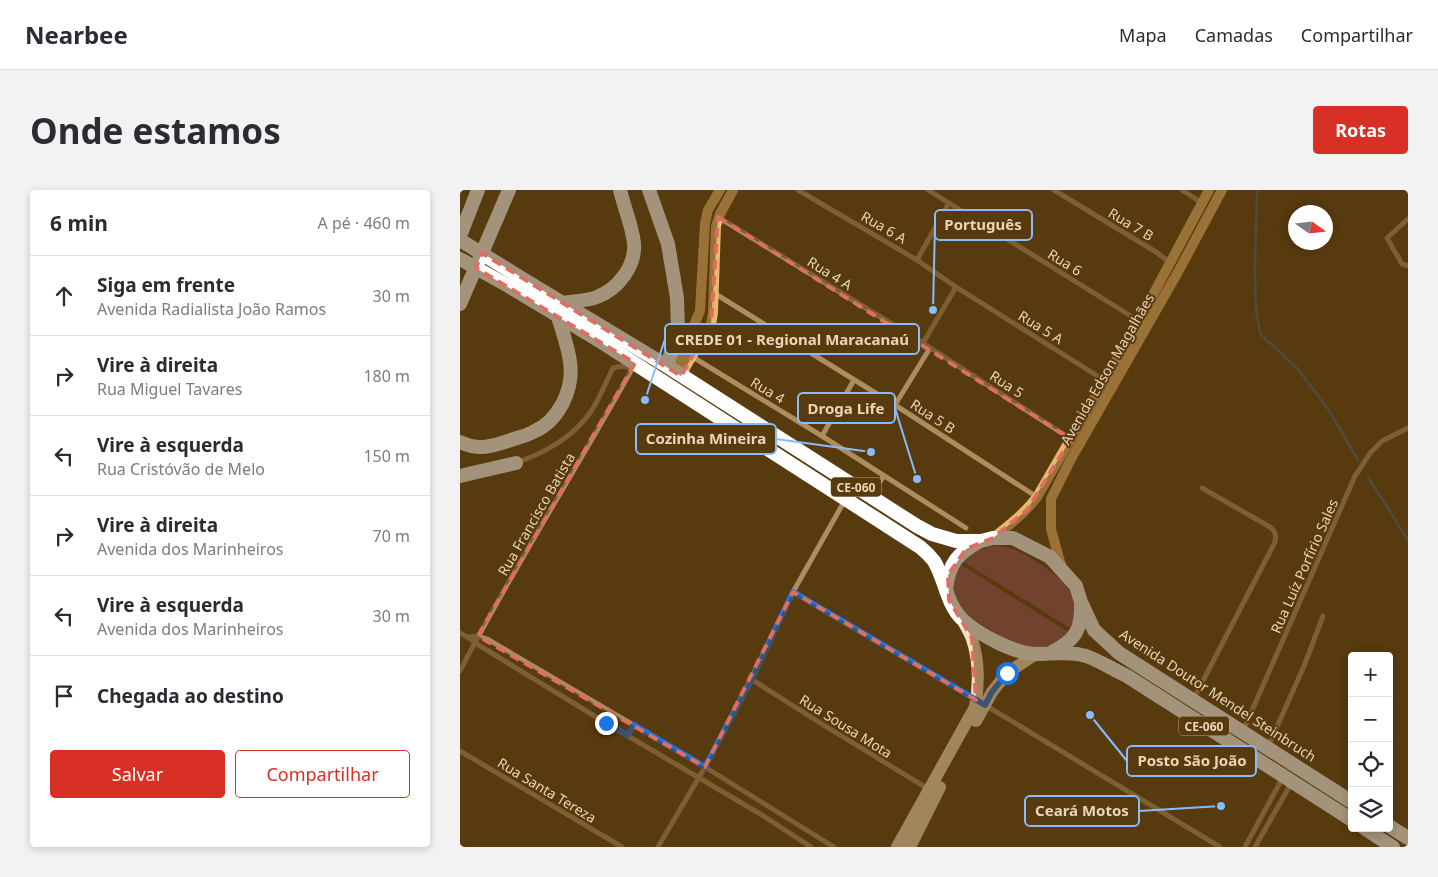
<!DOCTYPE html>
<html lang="pt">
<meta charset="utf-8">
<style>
:root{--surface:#fff;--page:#f2f2f3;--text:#2b2b33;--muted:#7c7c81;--line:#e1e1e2;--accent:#d93025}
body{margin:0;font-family:"Noto Sans",sans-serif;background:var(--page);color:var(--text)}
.controls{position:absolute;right:15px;bottom:15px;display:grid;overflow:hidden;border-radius:5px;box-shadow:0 2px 8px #0003}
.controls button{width:45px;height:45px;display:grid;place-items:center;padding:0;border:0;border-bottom:1px solid var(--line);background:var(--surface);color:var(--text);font:25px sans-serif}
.compass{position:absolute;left:828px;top:15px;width:45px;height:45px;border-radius:50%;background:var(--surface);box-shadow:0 2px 8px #0003;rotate:104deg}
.stop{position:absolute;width:15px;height:15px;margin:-11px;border:4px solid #1a73e8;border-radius:50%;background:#fff}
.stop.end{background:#1a73e8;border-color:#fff;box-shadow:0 1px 5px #0008}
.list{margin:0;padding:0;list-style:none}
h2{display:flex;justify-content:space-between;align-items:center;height:65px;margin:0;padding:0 20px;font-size:21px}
h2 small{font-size:16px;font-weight:400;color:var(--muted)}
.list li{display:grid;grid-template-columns:32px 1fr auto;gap:15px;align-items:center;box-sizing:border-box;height:80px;padding:0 20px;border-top:1px solid var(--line)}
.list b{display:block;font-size:19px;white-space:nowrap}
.list p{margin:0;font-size:16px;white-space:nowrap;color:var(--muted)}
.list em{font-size:16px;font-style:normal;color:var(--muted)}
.actions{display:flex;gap:10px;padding:15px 20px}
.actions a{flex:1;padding:11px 0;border:1px solid var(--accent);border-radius:5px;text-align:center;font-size:18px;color:var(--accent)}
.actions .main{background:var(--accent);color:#fff}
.icon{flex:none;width:28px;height:28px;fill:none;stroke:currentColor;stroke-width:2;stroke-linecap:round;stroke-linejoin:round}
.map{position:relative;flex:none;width:948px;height:657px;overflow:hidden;border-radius:5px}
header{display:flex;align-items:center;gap:30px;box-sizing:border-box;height:70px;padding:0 25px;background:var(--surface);border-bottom:1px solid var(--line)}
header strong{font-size:24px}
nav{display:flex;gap:28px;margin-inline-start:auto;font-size:18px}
.intro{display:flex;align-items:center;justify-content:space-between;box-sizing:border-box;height:120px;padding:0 30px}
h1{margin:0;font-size:35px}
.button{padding:12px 22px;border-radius:5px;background:var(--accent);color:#fff;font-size:18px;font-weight:700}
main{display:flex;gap:30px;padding:0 30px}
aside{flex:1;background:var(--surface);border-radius:5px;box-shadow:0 2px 8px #0003}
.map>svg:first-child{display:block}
.green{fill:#904d53}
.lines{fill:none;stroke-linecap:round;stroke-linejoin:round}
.stream{stroke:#465f7a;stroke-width:2.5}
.street{stroke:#ad8d60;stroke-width:5}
.secondary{stroke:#eab76c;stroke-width:10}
.primary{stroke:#fadfbc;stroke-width:12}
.highway{stroke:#fff;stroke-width:14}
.highway-bridge{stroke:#fff;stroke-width:14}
.route{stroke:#1a73e8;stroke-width:6}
.marked{fill:none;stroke:#de6d62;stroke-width:4;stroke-dasharray:10 6;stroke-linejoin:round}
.labels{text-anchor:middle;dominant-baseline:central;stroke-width:4;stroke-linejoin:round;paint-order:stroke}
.shield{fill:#573b0e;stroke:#bea786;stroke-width:1}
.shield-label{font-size:12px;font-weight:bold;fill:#ead5b9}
.street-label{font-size:14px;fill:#ead5b9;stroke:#573b0e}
.leader{fill:none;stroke:#88bafc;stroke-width:2}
.callout-dot{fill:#88bafc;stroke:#573b0e;stroke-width:2}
.callout{fill:#573b0e;stroke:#88bafc;stroke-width:2}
.callout-label{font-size:15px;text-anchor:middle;font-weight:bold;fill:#ead5b9}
</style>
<header>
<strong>Nearbee</strong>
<nav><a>Mapa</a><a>Camadas</a><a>Compartilhar</a></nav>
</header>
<div class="intro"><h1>Onde estamos</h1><a class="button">Rotas</a></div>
<main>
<aside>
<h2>6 min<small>A pé · 460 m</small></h2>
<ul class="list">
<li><svg class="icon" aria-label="ahead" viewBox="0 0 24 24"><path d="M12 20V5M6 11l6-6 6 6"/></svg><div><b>Siga em frente</b><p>Avenida Radialista João Ramos</p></div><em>30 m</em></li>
<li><svg class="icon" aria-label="right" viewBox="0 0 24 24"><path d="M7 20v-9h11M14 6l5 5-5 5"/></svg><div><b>Vire à direita</b><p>Rua Miguel Tavares</p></div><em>180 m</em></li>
<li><svg class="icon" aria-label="left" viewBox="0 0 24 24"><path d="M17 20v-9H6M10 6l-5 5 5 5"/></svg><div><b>Vire à esquerda</b><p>Rua Cristóvão de Melo</p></div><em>150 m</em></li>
<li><svg class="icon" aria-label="right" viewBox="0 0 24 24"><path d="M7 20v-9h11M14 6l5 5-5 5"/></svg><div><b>Vire à direita</b><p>Avenida dos Marinheiros</p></div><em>70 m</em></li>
<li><svg class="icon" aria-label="left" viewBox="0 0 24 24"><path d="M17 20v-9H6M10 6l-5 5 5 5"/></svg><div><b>Vire à esquerda</b><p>Avenida dos Marinheiros</p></div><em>30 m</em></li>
<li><svg class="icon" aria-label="arrive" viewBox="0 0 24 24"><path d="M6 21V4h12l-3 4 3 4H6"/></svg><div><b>Chegada ao destino</b></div></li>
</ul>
<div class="actions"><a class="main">Salvar</a><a>Compartilhar</a></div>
</aside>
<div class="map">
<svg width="948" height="657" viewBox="0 0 948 657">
<rect width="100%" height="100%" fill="#573b0e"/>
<g class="green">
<path d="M532,356C550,355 563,363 578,373C601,387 626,408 610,438L502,371L513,362Z"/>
<path d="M500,374L608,442C592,456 580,461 558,456C551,454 512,429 506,423C500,417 493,405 493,396C492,388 497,381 500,374Z"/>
</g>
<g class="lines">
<g class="stream">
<polyline points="797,0 795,79 796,122 801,145 837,178 868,219 898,270"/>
<polyline points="908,287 948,350"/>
</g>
<g class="street">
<polyline points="338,0 457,70 496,97 644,190"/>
<polyline points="468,0 679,131"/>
<polyline points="594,0 696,62 709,72"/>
<polyline points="722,0 742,13"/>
<polyline points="258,27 463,153 611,249"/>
<polyline points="948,29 927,48 942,74 948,76"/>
<polyline points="457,70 489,13"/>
<polyline points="254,103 435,215 577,307"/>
<polyline points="463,153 496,97"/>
<polyline points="231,166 362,246 506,338"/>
<polyline points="435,215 470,158"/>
<polyline points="362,246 394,190"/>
<path d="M56,273C86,262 114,247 132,220C140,207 146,192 153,178C160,176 166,175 172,179"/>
<polyline points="411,305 423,287"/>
<polyline points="333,402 516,510"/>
<path d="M0,443C10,447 15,454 25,459L146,533L302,625L351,657"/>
<polyline points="9,447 18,446 27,449 245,577 374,657"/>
<path d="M0,481C53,378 116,280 172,179"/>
<polyline points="291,489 357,531 470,600"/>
<path d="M733,510L815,352C816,345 816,342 810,337L742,298"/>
<polyline points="525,515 760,657"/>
<polyline points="783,541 895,286 911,262 922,251 948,238"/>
<polyline points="808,557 844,476 863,426"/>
<polyline points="0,561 162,657"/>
<polyline points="198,657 245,577 291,489 333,402 385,310"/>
<polyline points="785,657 823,587"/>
<polyline points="795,657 832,592"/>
</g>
<g class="secondary">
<polyline points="210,179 217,175 220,169 240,121 245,33 248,20 260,0"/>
<polyline points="226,189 224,184 225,178 251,134 253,123 256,36 260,24 273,0"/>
<path d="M533,348C549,335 564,324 577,307L679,131L749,0"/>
<polyline points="602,379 591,339 591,309 611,269 718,82 762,0"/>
</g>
<g class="primary">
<polyline points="516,531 532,502 547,483 576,464"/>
<path d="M437,657L515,517C519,495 519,470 512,449C510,443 506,437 503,431"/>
<polyline points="450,657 480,597"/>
</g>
<g class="highway">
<polyline points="189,0 208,54 217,108 218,140 207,176"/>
<polyline points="0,46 18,0"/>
<polyline points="58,86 207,176 457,336 472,344 496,351 521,351 533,348 553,348 590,367 616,396 621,412 634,440 659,463 892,612"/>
<path d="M50,97L143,153L460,357C465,361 470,366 474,371C485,389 486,413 502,429C518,444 554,464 577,464C593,464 610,461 626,466C640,471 654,480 667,486L892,630"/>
<path d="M103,113C114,111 126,111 137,107C158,99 176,76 174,53C172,35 164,17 160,0"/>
<polyline points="0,114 49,0"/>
<path d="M0,252C19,261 33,256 51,250C59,247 66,246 73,242C99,231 114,199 110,172C108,156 102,140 97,124"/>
<polyline points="0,286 56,273"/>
<path d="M486,399C489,373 498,363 520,351"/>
<path d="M592,462C615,450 622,440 621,414"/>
<polyline points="929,636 948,648"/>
<polyline points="904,638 933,657"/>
</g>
<g class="highway-bridge">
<polyline points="0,50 58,86"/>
<polyline points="0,69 50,97"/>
</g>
</g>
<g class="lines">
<polyline class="route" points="146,533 168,545 174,535 245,577 292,489 333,402 525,515 532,502 547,483"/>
</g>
<path d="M0 0H948V657H0ZM258,27L611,249L567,320L533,348L506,359L488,385L489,410L512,448L516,510L333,402L245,577L18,446L175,173L16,78L22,63L221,186L251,134Z" fill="#573b0e" fill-opacity=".55" fill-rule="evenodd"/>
<path class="marked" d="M258,27L611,249L567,320L533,348L506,359L488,385L489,410L512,448L516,510L333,402L245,577L18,446L175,173L16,78L22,63L221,186L251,134Z"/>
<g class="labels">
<g class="shield">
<rect x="371" y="287.5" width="50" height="19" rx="4"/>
<rect x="719" y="526.5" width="50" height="19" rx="4"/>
</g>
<g class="shield-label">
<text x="396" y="297">CE-060</text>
<text x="744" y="536">CE-060</text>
</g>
<g class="street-label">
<text transform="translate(671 34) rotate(31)">Rua 7 B</text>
<text transform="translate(424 37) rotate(30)">Rua 6 A</text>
<text transform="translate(605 72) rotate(32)">Rua 6</text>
<text transform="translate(370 83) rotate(32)">Rua 4 A</text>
<text transform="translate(581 137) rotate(32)">Rua 5 A</text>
<text transform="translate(647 179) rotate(-60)">Avenida Edson Magalhães</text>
<text transform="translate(547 194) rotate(33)">Rua 5</text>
<text transform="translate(308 200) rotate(31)">Rua 4</text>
<text transform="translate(473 226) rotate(33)">Rua 5 B</text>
<text transform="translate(76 324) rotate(-60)">Rua Francisco Batista</text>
<text transform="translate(844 376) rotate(-66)">Rua Luíz Porfírio Sales</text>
<text transform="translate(758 505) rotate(33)">Avenida Doutor Mendel Steinbruch</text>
<text transform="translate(386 536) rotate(32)">Rua Sousa Mota</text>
<text transform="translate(87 600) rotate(31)">Rua Santa Tereza</text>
</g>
</g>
<path class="leader" d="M473 120L475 35M185 210L205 149M457 289L435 218M411 262L316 249M630 525L667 571M761 616L679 621"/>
<g class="callout-dot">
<circle cx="473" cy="120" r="5"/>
<circle cx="185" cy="210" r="5"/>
<circle cx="457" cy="289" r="5"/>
<circle cx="411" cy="262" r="5"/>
<circle cx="630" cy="525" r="5"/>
<circle cx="761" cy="616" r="5"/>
</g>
<g class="callout">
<rect x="475" y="20" width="97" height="30" rx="5"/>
<rect x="205" y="134" width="254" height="30" rx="5"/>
<rect x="338" y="203" width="97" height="30" rx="5"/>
<rect x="176" y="234" width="140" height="30" rx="5"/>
<rect x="667" y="556" width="129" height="30" rx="5"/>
<rect x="565" y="606" width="114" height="30" rx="5"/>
</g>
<g class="callout-label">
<text x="523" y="40">Português</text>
<text x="332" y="155">CREDE 01 - Regional Maracanaú</text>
<text x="386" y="224">Droga Life</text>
<text x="246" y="254">Cozinha Mineira</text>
<text x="732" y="576">Posto São João</text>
<text x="622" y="626">Ceará Motos</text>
</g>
</svg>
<div class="controls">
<button>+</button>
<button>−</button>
<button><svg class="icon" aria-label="locate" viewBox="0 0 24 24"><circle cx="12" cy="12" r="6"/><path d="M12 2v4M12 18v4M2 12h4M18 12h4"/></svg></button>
<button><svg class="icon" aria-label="layers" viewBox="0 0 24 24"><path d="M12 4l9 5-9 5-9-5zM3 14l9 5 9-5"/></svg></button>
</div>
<svg class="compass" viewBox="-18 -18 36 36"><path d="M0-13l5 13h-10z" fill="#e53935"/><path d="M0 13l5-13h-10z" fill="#7c7c81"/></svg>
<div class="stop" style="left:547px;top:483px"></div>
<div class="stop end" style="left:146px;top:533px"></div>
</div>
</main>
